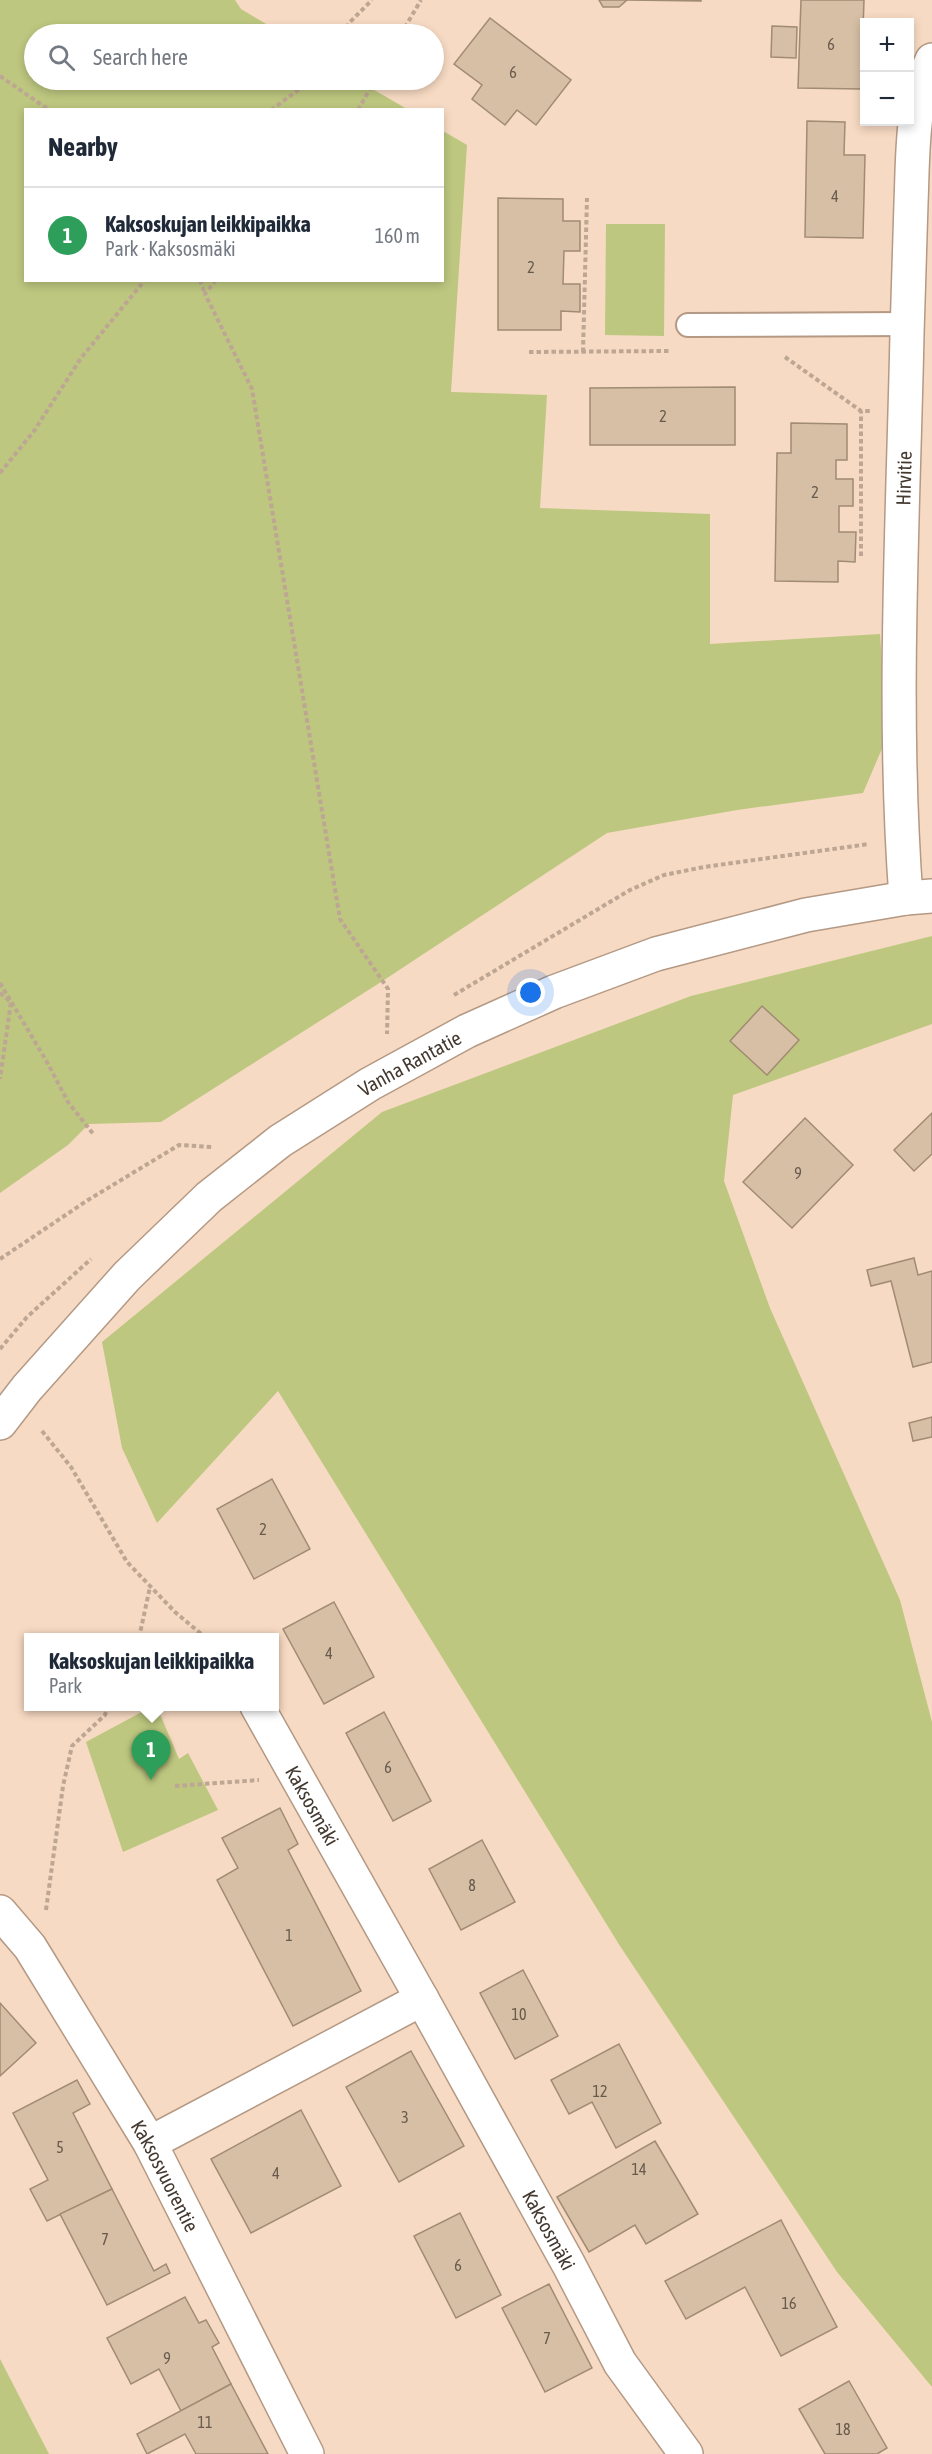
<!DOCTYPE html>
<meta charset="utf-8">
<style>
:root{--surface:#fff;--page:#f6f6f7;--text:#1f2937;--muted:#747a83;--line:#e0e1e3;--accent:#7c3aed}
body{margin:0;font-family:"Asap Condensed",sans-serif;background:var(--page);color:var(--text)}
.controls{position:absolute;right:18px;top:18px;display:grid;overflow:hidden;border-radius:0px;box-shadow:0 3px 9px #0003}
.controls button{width:54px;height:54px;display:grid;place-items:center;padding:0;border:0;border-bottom:2px solid var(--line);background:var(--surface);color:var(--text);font:30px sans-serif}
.you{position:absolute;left:531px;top:993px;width:21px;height:21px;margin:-15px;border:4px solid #fff;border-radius:50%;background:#1a73e8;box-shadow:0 0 0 9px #1a73e833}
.badge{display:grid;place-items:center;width:39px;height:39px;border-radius:50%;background:var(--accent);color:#fff;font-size:20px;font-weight:700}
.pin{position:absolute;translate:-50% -50px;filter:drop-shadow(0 2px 3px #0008)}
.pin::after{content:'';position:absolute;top:32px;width:21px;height:18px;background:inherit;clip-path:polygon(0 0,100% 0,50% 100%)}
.popup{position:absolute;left:24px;top:1633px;width:255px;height:78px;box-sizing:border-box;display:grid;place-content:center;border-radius:0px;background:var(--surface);filter:drop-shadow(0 2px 4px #0005);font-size:20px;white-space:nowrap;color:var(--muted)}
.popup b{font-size:22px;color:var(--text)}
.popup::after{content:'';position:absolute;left:50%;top:100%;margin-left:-12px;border:12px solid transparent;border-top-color:var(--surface)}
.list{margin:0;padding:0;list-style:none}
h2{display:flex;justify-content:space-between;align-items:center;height:78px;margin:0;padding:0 24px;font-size:26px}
h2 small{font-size:20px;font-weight:400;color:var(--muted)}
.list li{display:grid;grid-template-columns:39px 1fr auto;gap:18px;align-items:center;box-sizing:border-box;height:96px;padding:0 24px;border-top:2px solid var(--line)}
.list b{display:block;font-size:22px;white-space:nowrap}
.list p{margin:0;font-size:20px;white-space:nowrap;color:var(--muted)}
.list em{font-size:20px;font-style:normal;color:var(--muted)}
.icon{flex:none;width:33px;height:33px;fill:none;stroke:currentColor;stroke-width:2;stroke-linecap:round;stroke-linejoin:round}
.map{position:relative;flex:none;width:932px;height:2454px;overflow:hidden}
.search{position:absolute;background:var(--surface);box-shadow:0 3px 9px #0003;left:24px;top:24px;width:420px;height:66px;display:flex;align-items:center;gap:15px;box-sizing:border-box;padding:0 21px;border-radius:33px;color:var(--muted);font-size:22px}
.panel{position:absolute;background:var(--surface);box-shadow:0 3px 9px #0003;left:24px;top:108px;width:420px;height:174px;border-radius:0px}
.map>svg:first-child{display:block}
.green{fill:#bdc77f}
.building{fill:#d6bfa5;stroke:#a18b72;stroke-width:1.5}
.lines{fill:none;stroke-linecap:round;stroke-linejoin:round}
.service-casing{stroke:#b49984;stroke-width:26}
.minor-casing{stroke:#b49984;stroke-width:36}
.secondary-casing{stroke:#b49984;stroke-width:36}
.path{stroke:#bda693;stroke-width:4;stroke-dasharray:4.5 3;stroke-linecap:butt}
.service{stroke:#fff;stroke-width:22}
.minor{stroke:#fff;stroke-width:33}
.secondary{stroke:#fff;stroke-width:33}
.labels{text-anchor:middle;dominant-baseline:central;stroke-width:5;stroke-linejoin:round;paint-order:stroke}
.number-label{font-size:16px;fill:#685a4d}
.street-label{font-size:20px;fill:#443930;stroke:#fbe9dc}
</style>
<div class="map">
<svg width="932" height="2454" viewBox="0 0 932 2454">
<rect width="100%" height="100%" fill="#f7dac3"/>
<g class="green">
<polygon points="0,0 235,0 241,9 283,34 34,34 34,80 357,80 407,109 26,110 26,280 442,280 443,131 467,145 451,392 547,395 540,508 710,514 710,644 880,634 887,737 863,793 737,810 607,833 381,982 161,1122 89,1124 68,1145 0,1193"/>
<polygon points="606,224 665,224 664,336 605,335"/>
<polygon points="932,936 932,1024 733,1095 724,1181 770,1308 900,1600 932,1722 932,2387 837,2272 620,1946 278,1391 157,1523 122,1448 102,1342 382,1112 691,996"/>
<polygon points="151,1707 157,1707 179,1759 188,1753 218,1810 123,1852 86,1742"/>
<polygon points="0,2359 49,2454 0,2454"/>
</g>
<g class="building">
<polygon points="599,0 627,0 619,7 603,7"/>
<polygon points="627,0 701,0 701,1"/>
<polygon points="801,0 864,0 861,89 798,88"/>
<polygon points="490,18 571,80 536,125 517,110 505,125 472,99 482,85 454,64"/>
<polygon points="772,26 797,27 796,58 771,57"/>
<polygon points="807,121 845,122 844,155 865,155 863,238 805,237"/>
<polygon points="498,198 563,199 563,221 580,221 580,251 564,251 563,284 580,284 580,312 561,311 561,330 498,330"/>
<polygon points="735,387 735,445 590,445 590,388"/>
<polygon points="791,423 847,424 847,460 836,460 836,479 853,479 853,506 839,506 839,532 856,532 855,562 838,561 838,582 775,581 777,453 791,453"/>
<polygon points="762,1006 799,1040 767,1075 730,1041"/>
<polygon points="932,1113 932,1154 914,1171 894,1150"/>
<polygon points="805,1118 853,1165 792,1228 743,1182"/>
<polygon points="914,1258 918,1275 932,1271 932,1362 913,1367 891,1281 871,1286 867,1270"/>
<polygon points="932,1417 932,1437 913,1441 909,1423"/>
<polygon points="272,1479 310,1549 254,1579 217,1509"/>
<polygon points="334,1602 374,1677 324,1704 283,1629"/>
<polygon points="384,1712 431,1801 393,1821 346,1733"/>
<polygon points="280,1808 298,1844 288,1850 361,1991 293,2026 217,1880 238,1868 222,1838"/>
<polygon points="482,1840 515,1902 461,1930 429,1869"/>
<polygon points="523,1970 558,2036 515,2059 480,1993"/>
<polygon points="0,2003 36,2043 0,2076"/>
<polygon points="619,2044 661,2123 616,2148 592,2102 569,2114 551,2080"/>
<polygon points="411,2051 464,2146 399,2182 346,2087"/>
<polygon points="77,2080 90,2104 73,2113 112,2189 47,2221 30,2189 48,2180 13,2113"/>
<polygon points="301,2110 341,2186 251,2233 211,2159"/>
<polygon points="655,2141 698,2214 646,2244 635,2225 589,2252 557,2197"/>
<polygon points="112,2189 154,2271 166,2264 170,2273 107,2305 60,2214"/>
<polygon points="460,2213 501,2295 456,2318 414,2236"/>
<polygon points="781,2220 837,2327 781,2356 745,2287 686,2319 665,2281"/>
<polygon points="549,2284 592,2368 545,2392 502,2308"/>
<polygon points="185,2297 199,2323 206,2320 219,2343 212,2347 231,2384 181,2411 159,2369 131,2384 107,2338"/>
<polygon points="849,2381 887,2448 877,2454 825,2454 799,2409"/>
<polygon points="231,2384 268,2454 196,2454 185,2434 147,2454 137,2434"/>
</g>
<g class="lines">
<g class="service-casing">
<polyline id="service" points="688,325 908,324"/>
</g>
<g class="minor-casing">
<g id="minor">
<path id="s1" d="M906,898C892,710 903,522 907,334C908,290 910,247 911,203C913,156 911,103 932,60"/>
<path id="s2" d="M257,1706L422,1999L569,2265L620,2363L686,2454"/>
<path id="s3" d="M0,1912L30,1947L150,2143L307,2454"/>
<polyline points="150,2143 422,1999"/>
</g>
</g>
<g class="secondary-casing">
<g id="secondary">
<path id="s4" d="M0,1423L27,1388L127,1276L209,1197L280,1141L370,1084L467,1031L554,992L656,954L806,915L906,898L932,896"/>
</g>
</g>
<g class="path">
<polyline points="342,34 350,22 372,0"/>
<polyline points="401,34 421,0"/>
<polyline points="0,76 49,110"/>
<polyline points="271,110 312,80"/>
<polyline points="358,110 375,80"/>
<polyline points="200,280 205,294"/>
<polyline points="216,280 205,294 252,389 340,919 388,989 387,1034"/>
<polyline points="529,352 671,351"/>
<polyline points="583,352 587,198"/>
<polyline points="785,357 861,411 871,411"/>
<polyline points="0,473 34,431 81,358 145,280"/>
<polyline points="861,556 861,411"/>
<polyline points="0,983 47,1062 68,1102 94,1135"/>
<polyline points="0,993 11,1002 0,1079"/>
<polyline points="454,995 630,890 664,875 704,867 869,844"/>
<polyline points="0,1259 88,1200 179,1145 212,1147"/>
<polyline points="0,1349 27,1317 91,1259"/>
<polyline points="42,1431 71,1467 127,1562 175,1612 206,1638"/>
<polyline points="139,1638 150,1587"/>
<polyline points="175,1786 259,1780"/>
<polyline points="46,1910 63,1786 72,1746 105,1715 108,1706"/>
</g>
<use href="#service" class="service"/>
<use href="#minor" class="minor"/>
<use href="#secondary" class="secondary"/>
</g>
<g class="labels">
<g class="number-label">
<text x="831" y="44">6</text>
<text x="513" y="72">6</text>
<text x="835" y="196">4</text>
<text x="531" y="267">2</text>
<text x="663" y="416">2</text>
<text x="815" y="492">2</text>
<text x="798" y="1173">9</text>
<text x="263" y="1529">2</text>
<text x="329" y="1653">4</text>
<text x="388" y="1767">6</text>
<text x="472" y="1885">8</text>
<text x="289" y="1935">1</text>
<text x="519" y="2014">10</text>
<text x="600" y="2091">12</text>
<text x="405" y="2117">3</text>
<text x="60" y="2147">5</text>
<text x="639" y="2169">14</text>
<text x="276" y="2173">4</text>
<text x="105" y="2239">7</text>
<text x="458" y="2265">6</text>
<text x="789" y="2303">16</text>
<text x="547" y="2338">7</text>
<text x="167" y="2358">9</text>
<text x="205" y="2422">11</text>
<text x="843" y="2429">18</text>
</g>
<g class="street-label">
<text stroke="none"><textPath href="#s1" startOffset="420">Hirvitie</textPath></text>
<text stroke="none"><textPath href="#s4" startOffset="550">Vanha Rantatie</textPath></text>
<text stroke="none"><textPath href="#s2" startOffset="114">Kaksosmäki</textPath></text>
<text stroke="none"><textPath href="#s3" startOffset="312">Kaksosvuorentie</textPath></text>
<text stroke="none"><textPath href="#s2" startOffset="600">Kaksosmäki</textPath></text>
</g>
</g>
</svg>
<div class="controls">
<button>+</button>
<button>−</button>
</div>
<div class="you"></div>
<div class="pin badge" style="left:151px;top:1780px;background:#2e9e5b">1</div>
<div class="popup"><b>Kaksoskujan leikkipaikka</b>Park</div>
<div class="search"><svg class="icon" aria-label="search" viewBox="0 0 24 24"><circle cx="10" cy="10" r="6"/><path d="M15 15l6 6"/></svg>Search here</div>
<section class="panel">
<h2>Nearby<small></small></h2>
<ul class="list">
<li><span class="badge" style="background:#2e9e5b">1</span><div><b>Kaksoskujan leikkipaikka</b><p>Park · Kaksosmäki</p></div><em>160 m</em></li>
</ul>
</section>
</div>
